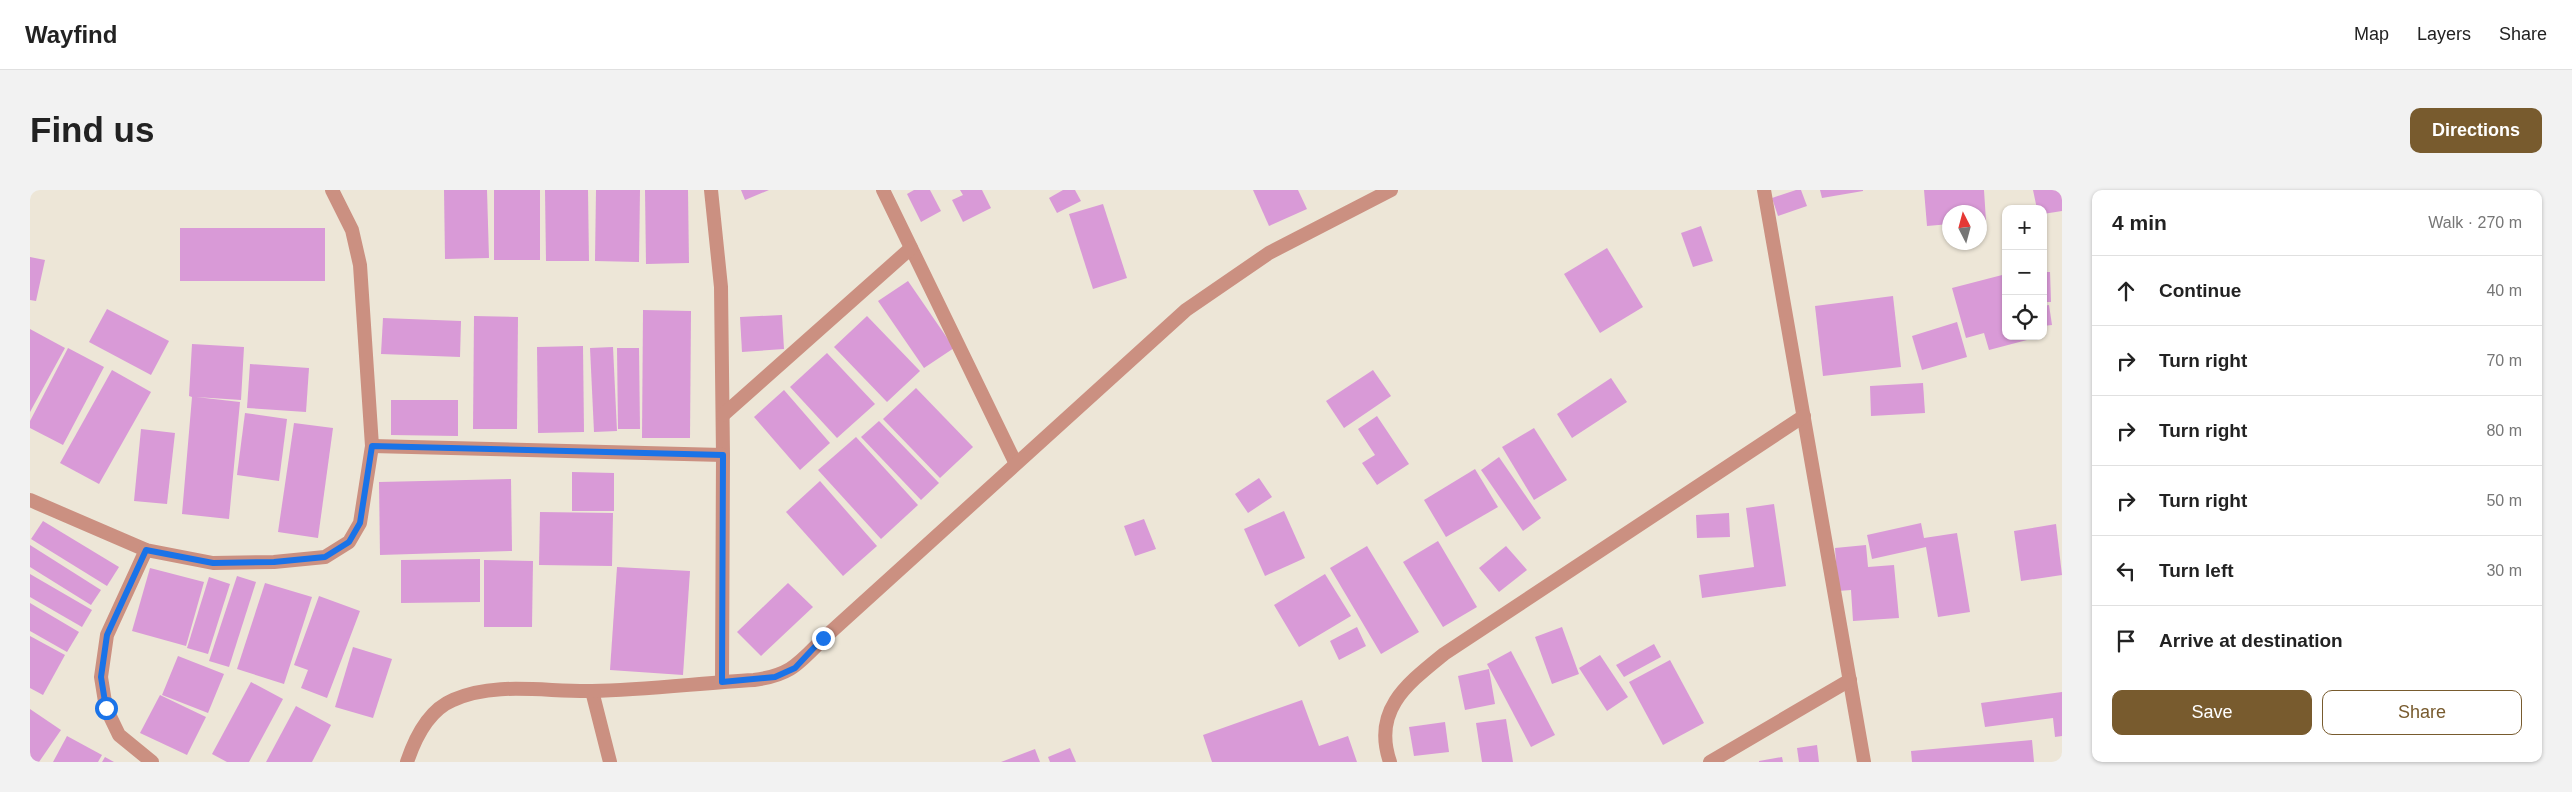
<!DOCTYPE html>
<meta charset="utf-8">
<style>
:root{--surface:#fff;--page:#f2f2f2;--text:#222;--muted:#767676;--line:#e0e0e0;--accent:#785b2e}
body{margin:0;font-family:Arial,sans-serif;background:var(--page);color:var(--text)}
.controls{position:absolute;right:15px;top:15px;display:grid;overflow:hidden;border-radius:10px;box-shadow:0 1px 4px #0004}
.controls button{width:45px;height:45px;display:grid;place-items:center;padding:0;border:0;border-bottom:1px solid var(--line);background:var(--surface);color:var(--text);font:25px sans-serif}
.compass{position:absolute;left:1912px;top:15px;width:45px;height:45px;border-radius:50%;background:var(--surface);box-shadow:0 1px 4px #0004;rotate:354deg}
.stop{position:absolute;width:15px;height:15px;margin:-11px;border:4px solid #1a73e8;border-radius:50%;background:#fff}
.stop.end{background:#1a73e8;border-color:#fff;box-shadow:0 1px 5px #0008}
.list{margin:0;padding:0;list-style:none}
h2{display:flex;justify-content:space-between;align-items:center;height:65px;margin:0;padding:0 20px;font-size:21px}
h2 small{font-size:16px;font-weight:400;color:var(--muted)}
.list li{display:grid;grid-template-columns:32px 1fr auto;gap:15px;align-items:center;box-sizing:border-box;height:70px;padding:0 20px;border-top:1px solid var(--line)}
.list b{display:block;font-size:19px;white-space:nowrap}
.list em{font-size:16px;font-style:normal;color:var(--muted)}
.actions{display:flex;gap:10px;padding:15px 20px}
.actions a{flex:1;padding:11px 0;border:1px solid var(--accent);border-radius:10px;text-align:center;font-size:18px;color:var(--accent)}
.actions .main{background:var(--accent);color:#fff}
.icon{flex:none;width:28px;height:28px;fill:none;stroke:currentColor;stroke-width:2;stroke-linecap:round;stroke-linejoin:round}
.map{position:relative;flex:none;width:2032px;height:572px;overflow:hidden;border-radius:10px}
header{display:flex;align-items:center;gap:30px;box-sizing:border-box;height:70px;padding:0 25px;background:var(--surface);border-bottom:1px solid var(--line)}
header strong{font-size:24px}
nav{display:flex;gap:28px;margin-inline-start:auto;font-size:18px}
.intro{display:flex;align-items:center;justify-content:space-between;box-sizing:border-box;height:120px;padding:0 30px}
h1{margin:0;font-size:35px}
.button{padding:12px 22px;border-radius:10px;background:var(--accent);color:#fff;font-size:18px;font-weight:700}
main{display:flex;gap:30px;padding:0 30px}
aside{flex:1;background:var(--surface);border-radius:10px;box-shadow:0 1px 4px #0004}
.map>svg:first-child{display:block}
.building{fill:#d99ad7}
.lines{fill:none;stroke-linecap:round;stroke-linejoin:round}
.minor{stroke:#cb9081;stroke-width:14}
.route{stroke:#1a73e8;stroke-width:6}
</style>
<header>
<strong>Wayfind</strong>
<nav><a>Map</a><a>Layers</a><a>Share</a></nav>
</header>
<div class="intro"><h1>Find us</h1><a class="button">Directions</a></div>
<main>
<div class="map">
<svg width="2032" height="572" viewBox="0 0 2032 572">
<rect width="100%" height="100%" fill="#ede6d7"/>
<g class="building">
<polygon points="414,0 457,0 459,68 415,69"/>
<rect x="464" y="0" width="46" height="70"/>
<polygon points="515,0 558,0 559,71 516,71"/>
<polygon points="566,0 610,0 609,72 565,71"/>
<polygon points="615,0 658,0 659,73 616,74"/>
<polygon points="711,0 739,0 715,10"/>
<polygon points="884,0 900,0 911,21 891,32 877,4"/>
<polygon points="930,0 952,0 961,18 933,32 922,10 933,5"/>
<polygon points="1033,0 1045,0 1051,11 1027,23 1019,8"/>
<polygon points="1223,0 1268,0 1277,19 1239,36"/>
<polygon points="1766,0 1771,0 1777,16 1748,26 1742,8"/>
<polygon points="1790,0 1833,0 1833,1 1792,8"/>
<polygon points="1894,0 1954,0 1956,31 1950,32 1950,22 1920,22 1920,34 1897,36"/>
<polygon points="2003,0 2032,0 2032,21 2013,24 2013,19 2007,19"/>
<polygon points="1073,14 1097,88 1063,99 1039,24"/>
<polygon points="1671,36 1683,71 1663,77 1651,43"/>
<rect x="150" y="38" width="145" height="53"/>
<polygon points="1577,58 1613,117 1570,143 1534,84"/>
<polygon points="0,67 15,70 6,111 0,110"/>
<polygon points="2013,82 2020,82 2021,112 2013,112"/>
<polygon points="1976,84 1976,146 1996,146 1997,150 1959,160 1954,143 1936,148 1922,98"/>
<polygon points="878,91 924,158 894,178 848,111"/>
<polygon points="1863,106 1871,177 1793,186 1785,116"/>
<polygon points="2019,115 2022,135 2013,136 2013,116"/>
<polygon points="77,119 139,151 121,185 59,152"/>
<polygon points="613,120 661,121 660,248 612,248"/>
<polygon points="752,125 754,159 712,162 710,127"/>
<polygon points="444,126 488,127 487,239 443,239"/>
<polygon points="837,126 890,181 857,212 804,157"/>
<polygon points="353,128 431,131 430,167 351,164"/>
<polygon points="1927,132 1937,167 1892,180 1882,146"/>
<polygon points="0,139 35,158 0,222"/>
<polygon points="162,154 214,157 211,210 166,207 210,212 199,329 152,324 162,207 159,206"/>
<polygon points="553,156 554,242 508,243 507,157"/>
<polygon points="583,157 587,241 564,242 560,158"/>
<polygon points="38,158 74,177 33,255 0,238 0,231"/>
<polygon points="587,158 609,158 610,239 588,239"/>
<polygon points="797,163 845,214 807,248 760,197"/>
<polygon points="220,174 279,178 276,222 217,218"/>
<polygon points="82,180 121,202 69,294 30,273"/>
<polygon points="1343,180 1361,206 1314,238 1296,211"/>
<polygon points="1581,188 1597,212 1542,248 1527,224"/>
<polygon points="1893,193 1895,223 1841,226 1840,196"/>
<polygon points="886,198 943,257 910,288 853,229"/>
<polygon points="754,200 800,253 770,280 724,227"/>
<polygon points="361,210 428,210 428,246 361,245"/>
<polygon points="215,223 257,229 249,291 207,285"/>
<polygon points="1347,226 1379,274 1347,295 1332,273 1345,265 1328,239"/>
<polygon points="849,231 909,293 891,310 831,247"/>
<polygon points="264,233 303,238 288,348 248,342"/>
<polygon points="1504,238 1537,290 1504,310 1472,257"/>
<polygon points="111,239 145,243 137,314 104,311"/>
<polygon points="826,247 888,315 851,349 788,280"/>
<polygon points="1469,267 1511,328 1493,341 1451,280"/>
<polygon points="1445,279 1468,317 1416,347 1394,310"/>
<polygon points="542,282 584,283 584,321 542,321"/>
<polygon points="1229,288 1242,307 1218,323 1205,304"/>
<polygon points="481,289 482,361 350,365 349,292"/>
<polygon points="790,291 847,356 813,386 756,322"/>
<polygon points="1744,314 1756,396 1672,408 1669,385 1724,377 1716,318"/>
<polygon points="1254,321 1275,368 1235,386 1214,339"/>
<polygon points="510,322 583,323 582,376 509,375"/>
<polygon points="1699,323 1700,347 1667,348 1666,325"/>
<polygon points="1114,329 1126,359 1105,366 1094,336"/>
<polygon points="13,331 89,377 77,396 1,349"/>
<polygon points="1891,333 1894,348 1927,343 1940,422 1908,427 1896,357 1842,369 1837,345"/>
<polygon points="2026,334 2032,385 1991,391 1984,341"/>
<polygon points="1408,351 1447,417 1413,437 1373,372"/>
<polygon points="0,355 71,400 61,415 0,377"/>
<polygon points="1836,355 1838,377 1864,375 1869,428 1823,431 1821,400 1808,401 1805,358"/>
<polygon points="1337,356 1389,442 1351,464 1300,378"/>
<polygon points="1476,356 1497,380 1469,402 1449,378"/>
<polygon points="450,369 450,412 371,413 371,370"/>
<polygon points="454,370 503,371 502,437 454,437"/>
<polygon points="587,377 660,381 653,485 580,480"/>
<polygon points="120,378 174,392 156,456 102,441"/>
<polygon points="0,384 62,420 52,437 0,407"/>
<polygon points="1295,384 1321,426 1269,457 1244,415"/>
<polygon points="207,386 226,392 199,477 179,471"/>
<polygon points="179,387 200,394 178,464 157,458"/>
<polygon points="235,393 282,407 254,494 207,479"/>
<polygon points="758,393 783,417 731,466 707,442"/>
<polygon points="289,406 330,421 297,508 271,498 278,480 264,475"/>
<polygon points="0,413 49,442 37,462 0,441"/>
<polygon points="1327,437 1336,456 1309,470 1300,451"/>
<polygon points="1532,437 1549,484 1522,494 1505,447"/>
<polygon points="0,446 35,465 13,505 0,498"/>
<polygon points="1624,454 1631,467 1594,487 1586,475"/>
<polygon points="323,457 362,469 343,528 305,517"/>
<polygon points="1481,461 1525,545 1501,557 1457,474"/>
<polygon points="1570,465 1598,507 1577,521 1549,478"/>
<polygon points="148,466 194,484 178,523 132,505"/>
<polygon points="1640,470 1674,533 1633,555 1599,492"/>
<polygon points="1459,479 1465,514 1435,520 1428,486"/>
<polygon points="221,492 253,509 219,572 197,572 182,564"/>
<polygon points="2032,502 2032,546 2025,547 2023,528 1955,537 1951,513"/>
<polygon points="130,505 176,527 157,565 110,543"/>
<polygon points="1272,510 1289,556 1318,546 1327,572 1182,572 1173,545"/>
<polygon points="266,516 301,535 282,572 236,572"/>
<polygon points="0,519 31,540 9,572 0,572"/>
<polygon points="1476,529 1483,572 1452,572 1446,533"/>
<polygon points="1415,532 1419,562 1384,566 1379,537"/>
<polygon points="37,546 72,565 68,572 23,572"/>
<polygon points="2002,550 2004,572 1882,572 1881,561"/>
<polygon points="1787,555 1789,572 1769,572 1767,558"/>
<polygon points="1040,558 1046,572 1020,572 1018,567"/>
<polygon points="1005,559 1010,572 971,572"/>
<polygon points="75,567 84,572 72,572"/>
<polygon points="1752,567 1753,572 1729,572 1729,571"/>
</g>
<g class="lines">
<g class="minor">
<polyline points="681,0 691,97 693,265 692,492"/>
<polyline points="853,0 985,272"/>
<polyline points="1734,0 1834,572"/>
<polyline points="693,225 881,58"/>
<polyline points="342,256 693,265"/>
<polyline points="0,310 116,360 183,373 244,372 295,367 319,352 330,333 342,256 330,75 322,40 302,0"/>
<polyline points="116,360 77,445 71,487 76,518 89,545 122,572"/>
<polyline points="562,501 580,572"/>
<path d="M377,572C385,548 399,520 423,510C465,491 516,502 562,501C616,500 670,493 724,490C761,485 768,474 793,449L1156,120L1239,63L1361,0"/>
<path d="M1360,572C1342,520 1377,494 1414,464L1774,226"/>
<polyline points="1680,572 1820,490"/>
</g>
</g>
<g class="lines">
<polyline class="route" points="76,518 71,487 77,445 116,360 183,373 244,372 295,367 319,352 330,333 342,256 693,265 692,492 745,487 765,478 793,448"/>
</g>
</svg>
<div class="controls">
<button>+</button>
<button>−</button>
<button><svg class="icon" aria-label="locate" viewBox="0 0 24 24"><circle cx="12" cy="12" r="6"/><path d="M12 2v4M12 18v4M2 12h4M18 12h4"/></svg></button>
</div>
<svg class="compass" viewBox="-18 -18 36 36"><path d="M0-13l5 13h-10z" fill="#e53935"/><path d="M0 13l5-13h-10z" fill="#767676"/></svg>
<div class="stop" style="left:76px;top:518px"></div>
<div class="stop end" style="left:793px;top:448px"></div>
</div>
<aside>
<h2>4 min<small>Walk · 270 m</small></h2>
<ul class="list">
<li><svg class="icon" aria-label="ahead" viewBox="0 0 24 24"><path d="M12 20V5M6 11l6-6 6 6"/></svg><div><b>Continue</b></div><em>40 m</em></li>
<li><svg class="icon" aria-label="right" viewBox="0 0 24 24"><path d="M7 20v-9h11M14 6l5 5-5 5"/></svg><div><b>Turn right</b></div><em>70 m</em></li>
<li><svg class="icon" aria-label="right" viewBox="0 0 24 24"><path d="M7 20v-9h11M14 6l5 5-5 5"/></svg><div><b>Turn right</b></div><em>80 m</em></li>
<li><svg class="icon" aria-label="right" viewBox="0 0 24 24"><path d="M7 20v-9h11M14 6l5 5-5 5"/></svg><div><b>Turn right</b></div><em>50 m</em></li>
<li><svg class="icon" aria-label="left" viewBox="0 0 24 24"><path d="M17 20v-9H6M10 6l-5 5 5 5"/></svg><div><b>Turn left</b></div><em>30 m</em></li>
<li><svg class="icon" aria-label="arrive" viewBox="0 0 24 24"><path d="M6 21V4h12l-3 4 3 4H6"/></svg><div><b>Arrive at destination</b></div></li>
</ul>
<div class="actions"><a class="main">Save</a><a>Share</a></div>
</aside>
</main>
